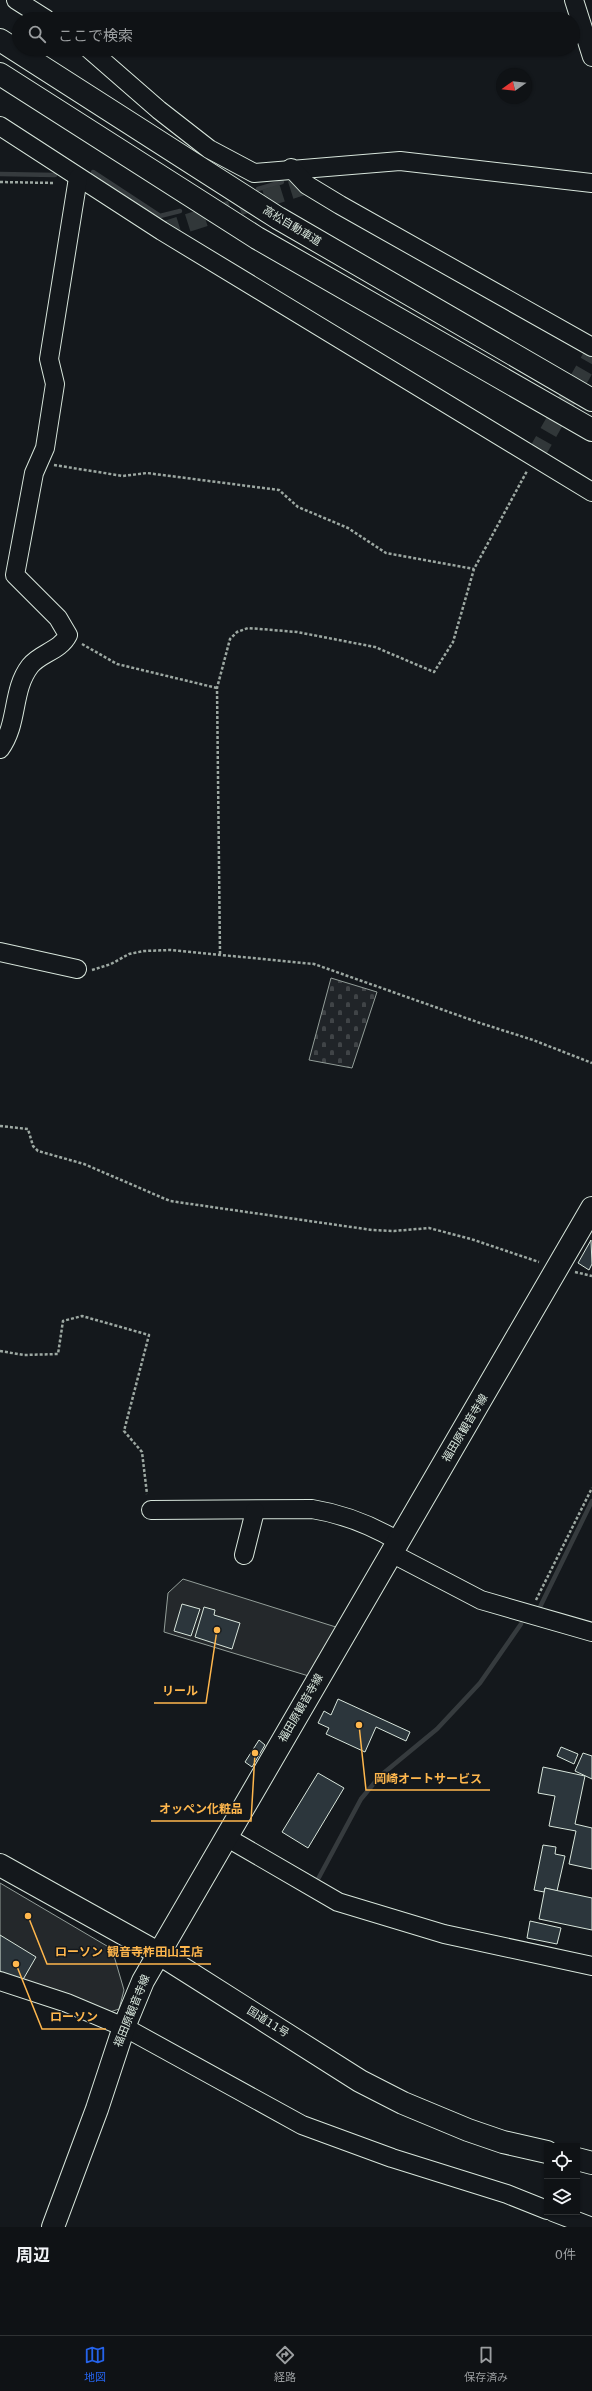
<!DOCTYPE html>
<html lang="ja">
<meta charset="utf-8">
<style>
:root{--surface:#0f1215;--page:#1d2022;--text:#f1f3f6;--muted:#9b9ea0;--line:#2f3234;--accent:#2563eb}
body{margin:0;font-family:"DejaVu Sans","Noto Sans JP",sans-serif;background:var(--page);color:var(--text)}
.controls{position:absolute;right:12px;bottom:12px;display:grid;overflow:hidden;border-radius:0px;box-shadow:0 1px 3px #0004}
.controls button{width:36px;height:36px;display:grid;place-items:center;padding:0;border:0;border-bottom:1px solid var(--line);background:var(--surface);color:var(--text);font:20px sans-serif}
.compass{position:absolute;left:496px;top:68px;width:36px;height:36px;border-radius:50%;background:var(--surface);box-shadow:0 1px 3px #0004;rotate:256deg}
.list{margin:0;padding:0;list-style:none}
h2{display:flex;justify-content:space-between;align-items:center;height:52px;margin:0;padding:0 16px;font-size:17px}
h2 small{font-size:13px;font-weight:400;color:var(--muted)}
.icon{flex:none;width:22px;height:22px;fill:none;stroke:currentColor;stroke-width:2;stroke-linecap:round;stroke-linejoin:round}
.map{position:relative;flex:none;width:592px;height:2227px;overflow:hidden}
.search{position:absolute;background:var(--surface);box-shadow:0 1px 3px #0004;left:12px;right:12px;top:12px;height:44px;display:flex;align-items:center;gap:10px;box-sizing:border-box;padding:0 14px;border-radius:22px;color:var(--muted);font-size:15px}
.sheet{height:108px;background:var(--surface)}
nav{display:flex;justify-content:space-around;align-items:center;box-sizing:border-box;height:56px;border-top:1px solid var(--line);background:var(--surface);font-size:11px;color:var(--muted)}
nav a{display:grid;justify-items:center;gap:2px}
nav .on{color:var(--accent)}
.map>svg:first-child{display:block}
.cemetery{fill:url(#cemetery-stones);stroke:#939e99}
.parking{fill:#24282b;stroke:#939e99}
.lines{fill:none;stroke-linecap:round;stroke-linejoin:round}
.stream{stroke:#363b3e;stroke-width:4.5}
.building{fill:#2c363c;stroke:#d8e6dc}
.minor-tunnel{stroke:#313739;stroke-width:18;stroke-dasharray:18 9;stroke-linecap:butt}
.minor-casing{stroke:#d8e6dc;stroke-width:20}
.major-casing{stroke:#d8e6dc;stroke-width:24}
.highway-casing{stroke:#d8e6dc;stroke-width:24}
.path{stroke:#9da8a2;stroke-width:2.5;stroke-dasharray:3 2;stroke-linecap:butt}
.minor{stroke:#14181c;stroke-width:18}
.major{stroke:#14181c;stroke-width:22}
.highway{stroke:#14181c;stroke-width:22}
.labels{text-anchor:middle;dominant-baseline:central;stroke-width:3;stroke-linejoin:round;paint-order:stroke}
.street-label{font-size:11px;fill:#d8e6dc;stroke:#14181c}
.leader{fill:none;stroke:#ffb74d;stroke-width:1.5}
.callout-dot{fill:#ffb74d;stroke:#14181c;stroke-width:1.5}
.callout-label{font-size:12px;text-anchor:middle;font-weight:bold;fill:#ffb74d;stroke:#14181c;stroke-width:3;stroke-linejoin:round;paint-order:stroke}
</style>
<div class="map">
<svg width="592" height="2227" viewBox="0 0 592 2227">
<defs>
<pattern id="cemetery-stones" width="16" height="16" patternUnits="userSpaceOnUse"><rect width="16" height="16" fill="#202428"/><path d="M2 7V4a2 2 0 0 1 4 0v3zM10 15v-3a2 2 0 0 1 4 0v3z" fill="#404447"/></pattern>
</defs>
<rect width="100%" height="100%" fill="#14181c"/>
<polygon class="cemetery" points="331,978 377,992 352,1068 309,1060"/>
<g class="parking">
<polygon points="183,1579 339,1628 312,1677 164,1632 168,1593"/>
<polygon points="0,1883 112,1949 124,1990 119,2009 107,2013 0,1973"/>
</g>
<g class="lines">
<g class="stream">
<polyline points="93,172 160,216 180,211"/>
<polyline points="0,174 55,175"/>
<polyline points="258,189 282,182"/>
<polyline points="539,1609 592,1501"/>
<polyline points="317,1881 361,1799 380,1776 437,1729 480,1683 521,1624"/>
</g>
</g>
<g class="building">
<polygon points="591,1240 592,1264 589,1270 578,1263"/>
<polygon points="182,1604 200,1609 191,1636 174,1631"/>
<polygon points="204,1607 215,1610 214,1615 240,1623 232,1649 195,1637"/>
<polygon points="338,1699 410,1732 406,1741 376,1727 365,1752 326,1734 329,1728 318,1723 324,1711 331,1715"/>
<polygon points="259,1740 265,1745 252,1767 245,1762"/>
<polygon points="561,1747 578,1754 574,1764 557,1756"/>
<polygon points="583,1753 592,1756 592,1779 575,1771"/>
<polygon points="543,1767 585,1776 575,1824 592,1828 592,1869 569,1864 576,1831 549,1826 555,1796 538,1793"/>
<polygon points="318,1773 344,1788 308,1848 282,1832"/>
<polygon points="543,1845 556,1847 555,1854 565,1856 557,1891 545,1888 544,1892 534,1890"/>
<polygon points="545,1888 592,1898 592,1930 539,1919"/>
<polygon points="530,1921 561,1928 557,1944 527,1938"/>
<polygon points="0,1935 36,1957 21,1983 0,1971"/>
</g>
<g class="lines">
<g class="minor-tunnel">
<polyline points="162,231 307,185"/>
<polyline points="535,456 592,356"/>
</g>
<g class="minor-casing">
<g id="minor">
<polyline points="16,0 46,19"/>
<polyline points="574,0 592,57"/>
<polyline points="89,49 159,110 209,149 254,173 400,161 592,183"/>
<polyline points="0,126 162,231 592,492"/>
<polyline points="291,168 307,185 340,205 592,347"/>
<path d="M0,749C19,723 11,691 30,666C40,653 60,651 68,635L58,618L15,575L34,473L45,448L55,384L49,359L78,178"/>
<polyline points="0,952 77,969"/>
<path d="M151,1510L312,1509C343,1514 371,1525 398,1541"/>
<polyline points="391,1553 481,1600 592,1632"/>
<polyline points="244,1555 255,1511"/>
<polyline points="226,1837 338,1902 444,1934 592,1966"/>
<polyline points="0,1981 67,2003 124,2027 302,2125 392,2158 507,2194 547,2210"/>
<polyline points="553,2212 592,2227"/>
</g>
</g>
<g class="major-casing">
<polyline id="major" points="53,2227 97,2109 124,2027 143,1981 592,1208"/>
</g>
<g class="highway-casing">
<g id="highway">
<polyline points="0,40 278,218 592,400"/>
<polyline points="0,74 257,238 592,430"/>
<polyline points="0,1865 158,1953 360,2081 403,2103 468,2130 503,2142 547,2152"/>
<polyline points="577,2159 592,2163"/>
</g>
</g>
<g class="path">
<polyline points="0,182 55,183"/>
<polyline points="54,465 123,476 147,473 279,490 298,507 348,528 386,553 474,569"/>
<polyline points="82,644 117,664 217,688"/>
<polyline points="220,954 217,688 230,639 237,632 248,628 297,632 375,647 434,672 453,642 474,569 527,471"/>
<polyline points="92,970 111,964 129,954 144,951 170,950 314,964 480,1023 533,1040 592,1063"/>
<polyline points="0,1126 28,1129 33,1146 38,1151 84,1164 170,1201 372,1230 394,1231 429,1228 471,1239 539,1262"/>
<polyline points="575,1272 592,1276"/>
<polyline points="0,1351 24,1355 58,1354 63,1321 82,1316 149,1335 124,1431 142,1452 147,1494"/>
<polyline points="536,1600 592,1488"/>
</g>
<use href="#minor" class="minor"/>
<use href="#major" class="major"/>
<use href="#highway" class="highway"/>
</g>
<g class="labels">
<g class="street-label">
<text transform="translate(292 226) rotate(31)">高松自動車道</text>
<text transform="translate(465 1428) rotate(-59)">福田原観音寺線</text>
<text transform="translate(301 1708) rotate(-60)">福田原観音寺線</text>
<text transform="translate(132 2011) rotate(-68)">福田原観音寺線</text>
<text transform="translate(268 2022) rotate(32)">国道11号</text>
</g>
</g>
<path class="leader" d="M217 1630L206 1703H154M359 1725L366 1790H490M255 1753L251 1821H151M28 1916L47 1964H211M16 1964L42 2029H106"/>
<g class="callout-dot">
<circle cx="217" cy="1630" r="4"/>
<circle cx="359" cy="1725" r="4"/>
<circle cx="255" cy="1753" r="4"/>
<circle cx="28" cy="1916" r="4"/>
<circle cx="16" cy="1964" r="4"/>
</g>
<g class="callout-label">
<text x="180" y="1695">リール</text>
<text x="428" y="1783">岡崎オートサービス</text>
<text x="201" y="1813">オッペン化粧品</text>
<text x="129" y="1956">ローソン 観音寺柞田山王店</text>
<text x="74" y="2021">ローソン</text>
</g>
</svg>
<div class="controls">
<button><svg class="icon" aria-label="locate" viewBox="0 0 24 24"><circle cx="12" cy="12" r="6"/><path d="M12 2v4M12 18v4M2 12h4M18 12h4"/></svg></button>
<button><svg class="icon" aria-label="layers" viewBox="0 0 24 24"><path d="M12 4l9 5-9 5-9-5zM3 14l9 5 9-5"/></svg></button>
</div>
<svg class="compass" viewBox="-18 -18 36 36"><path d="M0-13l5 13h-10z" fill="#e53935"/><path d="M0 13l5-13h-10z" fill="#9b9ea0"/></svg>
<div class="search"><svg class="icon" aria-label="search" viewBox="0 0 24 24"><circle cx="10" cy="10" r="6"/><path d="M15 15l6 6"/></svg>ここで検索</div>
</div>
<section class="sheet">
<h2>周辺<small>0件</small></h2>
<ul class="list">
</ul>
</section>
<nav>
<a class="on"><svg class="icon" aria-label="map" viewBox="0 0 24 24"><path d="M3 6l6-2 6 2 6-2v14l-6 2-6-2-6 2zM9 4v14M15 6v14"/></svg>地図</a>
<a><svg class="icon" aria-label="directions" viewBox="0 0 24 24"><path d="M12 3l9 9-9 9-9-9zM9 14v-3h6M13 9l2 2-2 2"/></svg>経路</a>
<a><svg class="icon" aria-label="saved" viewBox="0 0 24 24"><path d="M7 4h10v16l-5-4-5 4z"/></svg>保存済み</a>
</nav>
